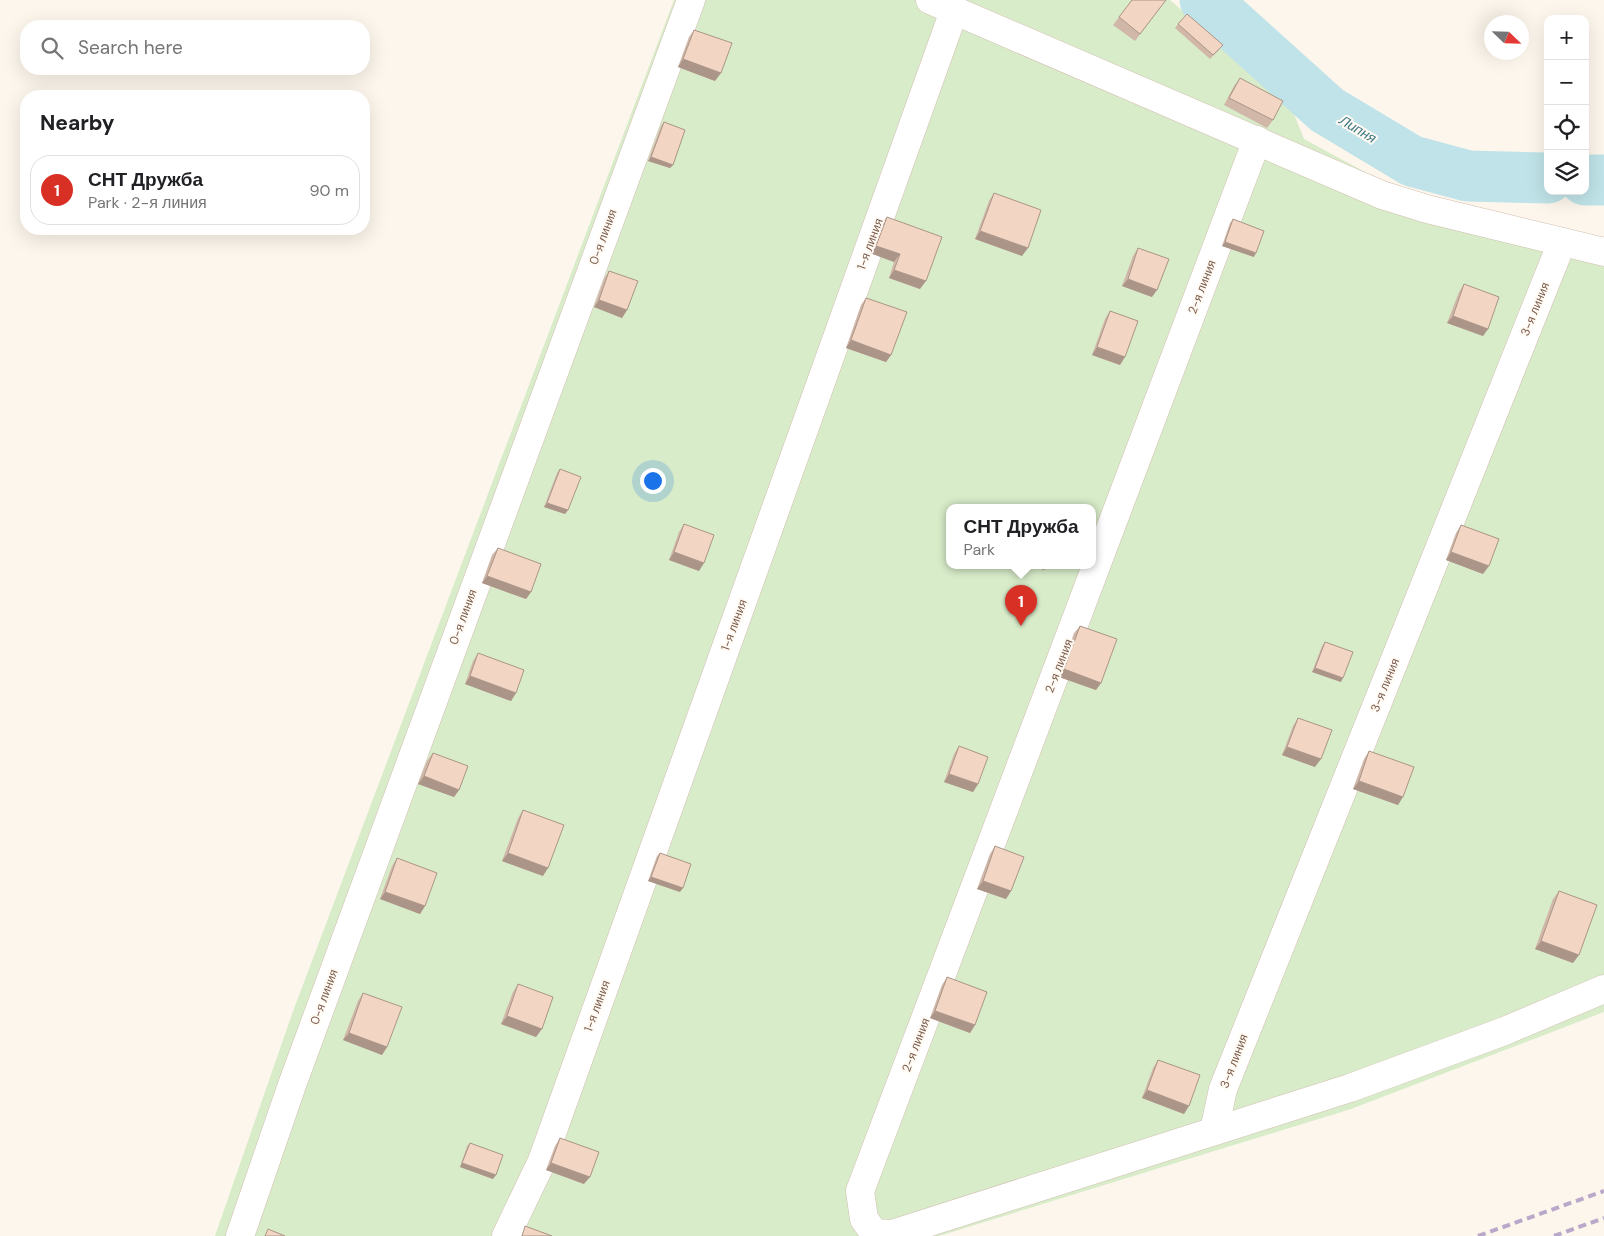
<!DOCTYPE html>
<meta charset="utf-8">
<style>
:root{--surface:#fff;--page:#f2f2f2;--text:#202124;--muted:#757577;--line:#e0e0e0;--accent:#d93025}
body{margin:0;font-family:"DM Sans",sans-serif;background:var(--page);color:var(--text)}
.controls{position:absolute;right:15px;top:15px;display:grid;overflow:hidden;border-radius:10px;box-shadow:0 5px 20px #0002}
.controls button{width:45px;height:45px;display:grid;place-items:center;padding:0;border:0;border-bottom:1px solid var(--line);background:var(--surface);color:var(--text);font:25px sans-serif}
.compass{position:absolute;left:1484px;top:15px;width:45px;height:45px;border-radius:50%;background:var(--surface);box-shadow:0 5px 20px #0002;rotate:113deg}
.you{position:absolute;left:652px;top:480px;width:18px;height:18px;margin:-12px;border:4px solid #fff;border-radius:50%;background:#1a73e8;box-shadow:0 0 0 8px #1a73e833}
.badge{display:grid;place-items:center;width:32px;height:32px;border-radius:50%;background:var(--accent);color:#fff;font-size:16px;font-weight:700}
.pin{position:absolute;translate:-50% -41px;filter:drop-shadow(0 1px 2px #0008)}
.pin::after{content:'';position:absolute;top:26px;width:18px;height:15px;background:inherit;clip-path:polygon(0 0,100% 0,50% 100%)}
.popup{position:absolute;left:946px;top:504px;width:150px;height:65px;box-sizing:border-box;display:grid;place-content:center;border-radius:10px;background:var(--surface);filter:drop-shadow(0 1px 4px #0005);font-size:16px;white-space:nowrap;color:var(--muted)}
.popup b{font-size:19px;color:var(--text)}
.popup::after{content:'';position:absolute;left:50%;top:100%;margin-left:-10px;border:10px solid transparent;border-top-color:var(--surface)}
.list{margin:0;padding:0;list-style:none}
h2{display:flex;justify-content:space-between;align-items:center;height:65px;margin:0;padding:0 20px;font-size:21px}
h2 small{font-size:16px;font-weight:400;color:var(--muted)}
.list li{display:grid;grid-template-columns:32px 1fr auto;gap:15px;align-items:center;box-sizing:border-box;height:70px;margin:0 10px 10px;padding:0 10px;border:1px solid var(--line);border-radius:20px}
.list b{display:block;font-size:19px;white-space:nowrap}
.list p{margin:0;font-size:16px;white-space:nowrap;color:var(--muted)}
.list em{font-size:16px;font-style:normal;color:var(--muted)}
.icon{flex:none;width:28px;height:28px;fill:none;stroke:currentColor;stroke-width:2;stroke-linecap:round;stroke-linejoin:round}
.map{position:relative;flex:none;width:1604px;height:1236px;overflow:hidden}
.search{position:absolute;background:var(--surface);box-shadow:0 5px 20px #0002;left:20px;top:20px;width:350px;height:55px;display:flex;align-items:center;gap:12px;box-sizing:border-box;padding:0 18px;border-radius:20px;color:var(--muted);font-size:19px}
.panel{position:absolute;background:var(--surface);box-shadow:0 5px 20px #0002;left:20px;top:90px;width:350px;height:145px;border-radius:20px}
.map>svg:first-child{display:block}
.green{fill:#d8ecc9;fill-rule:evenodd}
.lines{fill:none;stroke-linecap:round;stroke-linejoin:round}
.river{stroke:#bfe3e8;stroke-width:51}
.street-casing{stroke:#d1beb0;stroke-width:29}
.street{stroke:#fff;stroke-width:28}
.rail{stroke:#b9a8c9;stroke-width:4;stroke-dasharray:8 5;stroke-linecap:butt}
.wall{fill:#d1b7a8}
.shaded-wall{fill:#aa9588}
.building{fill:#f3d5c3;stroke:#aa9588}
.labels{text-anchor:middle;dominant-baseline:central;stroke-width:4;stroke-linejoin:round;paint-order:stroke}
.street-label{font-size:12px;fill:#7a5c4d;stroke:#fffaf3}
.water-label{font-size:14px;font-style:italic;fill:#437c86;stroke:#fffaf3}
</style>
<div class="map">
<svg width="1604" height="1236" viewBox="0 0 1604 1236">
<rect width="100%" height="100%" fill="#fdf6ec"/>
<path class="green" d="M674,0H1170L1290,104L1304,139L1400,191L1604,239V1012L1351,1109L939,1236H215L292,1014ZM950,507H1092V565H950Z"/>
<g class="lines">
<g class="river">
<polyline points="1205,0 1327,110 1412,161 1468,176 1548,178"/>
<polyline points="1585,180 1604,180"/>
</g>
<g class="street-casing">
<g id="street">
<polyline points="930,0 1382,195 1427,209 1604,252"/>
<polyline points="1257,140 860,1191 864,1219 874,1233 892,1234 1350,1088 1502,1032 1604,989"/>
<polyline points="1214,1131 1223,1089 1562,242"/>
<polyline points="240,1236 292,1085 691,0"/>
<polyline points="506,1236 542,1161 954,11"/>
</g>
</g>
<use href="#street" class="street"/>
<g class="rail">
<polyline points="1478,1236 1604,1191"/>
<polyline points="1554,1236 1604,1218"/>
</g>
</g>
<g class="wall">
<polygon points="1162,5 1135,41 1113,25 1119,17"/>
<polygon points="1178,24 1220,49 1210,59 1175,28"/>
<polygon points="694,30 715,81 678,67 689,37"/>
<polygon points="1240,78 1273,120 1267,128 1224,105 1234,86"/>
<polygon points="664,122 673,165 670,168 648,161 661,126"/>
<polygon points="994,193 1022,256 975,239 989,201"/>
<polygon points="887,217 920,289 889,278 894,262 870,253 881,224"/>
<polygon points="1233,219 1254,257 1222,246 1230,223"/>
<polygon points="1138,248 1152,297 1122,286 1133,256"/>
<polygon points="609,271 627,310 622,318 594,307 604,279"/>
<polygon points="1464,284 1488,329 1483,336 1447,323 1459,292"/>
<polygon points="866,298 891,355 886,362 846,348 861,305"/>
<polygon points="1110,311 1120,365 1092,355 1105,319"/>
<polygon points="560,469 568,510 565,514 544,507 557,473"/>
<polygon points="684,524 699,571 669,560 679,532"/>
<polygon points="1461,525 1483,574 1446,560 1456,533"/>
<polygon points="498,548 531,592 526,599 482,583 492,555"/>
<polygon points="1080,626 1101,683 1096,690 1059,677 1074,633"/>
<polygon points="1325,642 1341,682 1312,672 1322,646"/>
<polygon points="478,653 516,693 511,701 465,684 473,661"/>
<polygon points="1298,718 1315,767 1282,755 1293,726"/>
<polygon points="959,746 978,784 973,792 944,782 954,754"/>
<polygon points="1369,751 1398,805 1353,789 1364,759"/>
<polygon points="433,753 459,790 454,797 418,784 427,761"/>
<polygon points="523,810 543,876 502,861 518,818"/>
<polygon points="995,846 1011,891 1006,899 977,889 990,854"/>
<polygon points="660,853 680,892 648,881 657,856"/>
<polygon points="397,858 425,906 420,914 380,899 392,866"/>
<polygon points="1559,891 1573,963 1535,949 1553,899"/>
<polygon points="947,977 975,1025 970,1033 930,1018 942,985"/>
<polygon points="518,984 536,1037 501,1024 513,992"/>
<polygon points="363,993 387,1047 382,1055 343,1040 358,1001"/>
<polygon points="1158,1060 1184,1114 1142,1098 1153,1068"/>
<polygon points="560,1138 584,1184 546,1170 555,1146"/>
<polygon points="470,1143 493,1179 460,1167 467,1146"/>
</g>
<g class="shaded-wall">
<polygon points="683,59 721,73 715,81 678,67"/>
<polygon points="651,157 673,165 670,168 648,161"/>
<polygon points="980,231 1028,248 1022,256 975,239"/>
<polygon points="1225,242 1256,253 1254,257 1222,246"/>
<polygon points="876,246 900,254 894,262 870,253"/>
<polygon points="894,270 926,281 920,289 889,278"/>
<polygon points="1128,279 1157,290 1152,297 1122,286"/>
<polygon points="599,300 627,310 622,318 594,307"/>
<polygon points="1453,316 1488,329 1483,336 1447,323"/>
<polygon points="851,340 891,355 886,362 846,348"/>
<polygon points="1097,347 1125,357 1120,365 1092,355"/>
<polygon points="547,503 568,510 565,514 544,507"/>
<polygon points="674,552 704,563 699,571 669,560"/>
<polygon points="1451,552 1489,566 1483,574 1446,560"/>
<polygon points="1029,565 1043,565 1047,566 1044,570"/>
<polygon points="487,576 531,592 526,599 482,583"/>
<polygon points="1315,668 1343,678 1341,682 1312,672"/>
<polygon points="1064,669 1101,683 1096,690 1059,677"/>
<polygon points="470,676 516,693 511,701 465,684"/>
<polygon points="1287,747 1321,759 1315,767 1282,755"/>
<polygon points="949,774 978,784 973,792 944,782"/>
<polygon points="424,776 459,790 454,797 418,784"/>
<polygon points="1359,781 1403,797 1398,805 1353,789"/>
<polygon points="508,853 548,868 543,876 502,861"/>
<polygon points="651,877 683,888 680,892 648,881"/>
<polygon points="983,881 1011,891 1006,899 977,889"/>
<polygon points="385,892 425,906 420,914 380,899"/>
<polygon points="1541,941 1579,955 1573,963 1535,949"/>
<polygon points="935,1011 975,1025 970,1033 930,1018"/>
<polygon points="507,1016 542,1029 536,1037 501,1024"/>
<polygon points="349,1033 387,1047 382,1055 343,1040"/>
<polygon points="1147,1090 1189,1106 1184,1114 1142,1098"/>
<polygon points="462,1163 496,1175 493,1179 460,1167"/>
<polygon points="551,1163 590,1177 584,1184 546,1170"/>
</g>
<g class="building">
<polygon points="1132,0 1166,0 1140,34 1119,17"/>
<polygon points="1187,14 1223,45 1213,55 1178,24"/>
<polygon points="694,30 732,43 721,73 683,59"/>
<polygon points="1240,78 1283,101 1273,120 1229,98"/>
<polygon points="664,122 685,130 673,165 651,157"/>
<polygon points="994,193 1041,210 1028,248 980,231"/>
<polygon points="887,217 942,237 926,281 894,270 900,254 876,246"/>
<polygon points="1233,219 1264,231 1256,253 1225,242"/>
<polygon points="1138,248 1169,259 1157,290 1128,279"/>
<polygon points="609,271 638,281 627,310 599,300"/>
<polygon points="1464,284 1499,297 1488,329 1453,316"/>
<polygon points="866,298 907,312 891,355 851,340"/>
<polygon points="1110,311 1138,321 1125,357 1097,347"/>
<polygon points="560,469 581,477 568,510 547,503"/>
<polygon points="684,524 714,535 704,563 674,552"/>
<polygon points="1461,525 1499,539 1489,566 1451,552"/>
<polygon points="498,548 541,564 531,592 487,576"/>
<polygon points="1080,626 1117,639 1101,683 1064,669"/>
<polygon points="1325,642 1353,652 1343,678 1315,668"/>
<polygon points="478,653 524,670 516,693 470,676"/>
<polygon points="1298,718 1332,730 1321,759 1287,747"/>
<polygon points="959,746 988,757 978,784 949,774"/>
<polygon points="1369,751 1414,767 1403,797 1359,781"/>
<polygon points="433,753 468,766 459,790 424,776"/>
<polygon points="523,810 564,825 548,868 508,853"/>
<polygon points="995,846 1024,857 1011,891 983,881"/>
<polygon points="660,853 691,864 683,888 651,877"/>
<polygon points="397,858 437,873 425,906 385,892"/>
<polygon points="1559,891 1597,905 1579,955 1541,941"/>
<polygon points="947,977 987,992 975,1025 935,1011"/>
<polygon points="518,984 553,997 542,1029 507,1016"/>
<polygon points="363,993 402,1007 387,1047 349,1033"/>
<polygon points="1158,1060 1200,1075 1189,1106 1147,1090"/>
<polygon points="560,1138 599,1152 590,1177 551,1163"/>
<polygon points="470,1143 503,1155 496,1175 462,1163"/>
<polygon points="525,1226 552,1236 522,1236"/>
<polygon points="268,1229 285,1236 265,1236"/>
</g>
<g class="labels">
<g class="street-label">
<text transform="translate(603 237) rotate(-70)">0-я линия</text>
<text transform="translate(870 244) rotate(-70)">1-я линия</text>
<text transform="translate(1202 287) rotate(-69)">2-я линия</text>
<text transform="translate(1535 309) rotate(-68)">3-я линия</text>
<text transform="translate(463 617) rotate(-70)">0-я линия</text>
<text transform="translate(734 625) rotate(-70)">1-я линия</text>
<text transform="translate(1059 666) rotate(-69)">2-я линия</text>
<text transform="translate(1385 685) rotate(-68)">3-я линия</text>
<text transform="translate(324 997) rotate(-70)">0-я линия</text>
<text transform="translate(597 1006) rotate(-70)">1-я линия</text>
<text transform="translate(916 1045) rotate(-69)">2-я линия</text>
<text transform="translate(1234 1061) rotate(-69)">3-я линия</text>
</g>
<g class="water-label">
<text transform="translate(1358 129) rotate(31)">Липня</text>
</g>
</g>
</svg>
<div class="controls">
<button>+</button>
<button>−</button>
<button><svg class="icon" aria-label="locate" viewBox="0 0 24 24"><circle cx="12" cy="12" r="6"/><path d="M12 2v4M12 18v4M2 12h4M18 12h4"/></svg></button>
<button><svg class="icon" aria-label="layers" viewBox="0 0 24 24"><path d="M12 4l9 5-9 5-9-5zM3 14l9 5 9-5"/></svg></button>
</div>
<svg class="compass" viewBox="-18 -18 36 36"><path d="M0-13l5 13h-10z" fill="#e53935"/><path d="M0 13l5-13h-10z" fill="#757577"/></svg>
<div class="you"></div>
<div class="pin badge" style="left:1021px;top:626px">1</div>
<div class="popup"><b>СНТ Дружба</b>Park</div>
<div class="search"><svg class="icon" aria-label="search" viewBox="0 0 24 24"><circle cx="10" cy="10" r="6"/><path d="M15 15l6 6"/></svg>Search here</div>
<section class="panel">
<h2>Nearby<small></small></h2>
<ul class="list">
<li><span class="badge">1</span><div><b>СНТ Дружба</b><p>Park · 2-я линия</p></div><em>90 m</em></li>
</ul>
</section>
</div>
